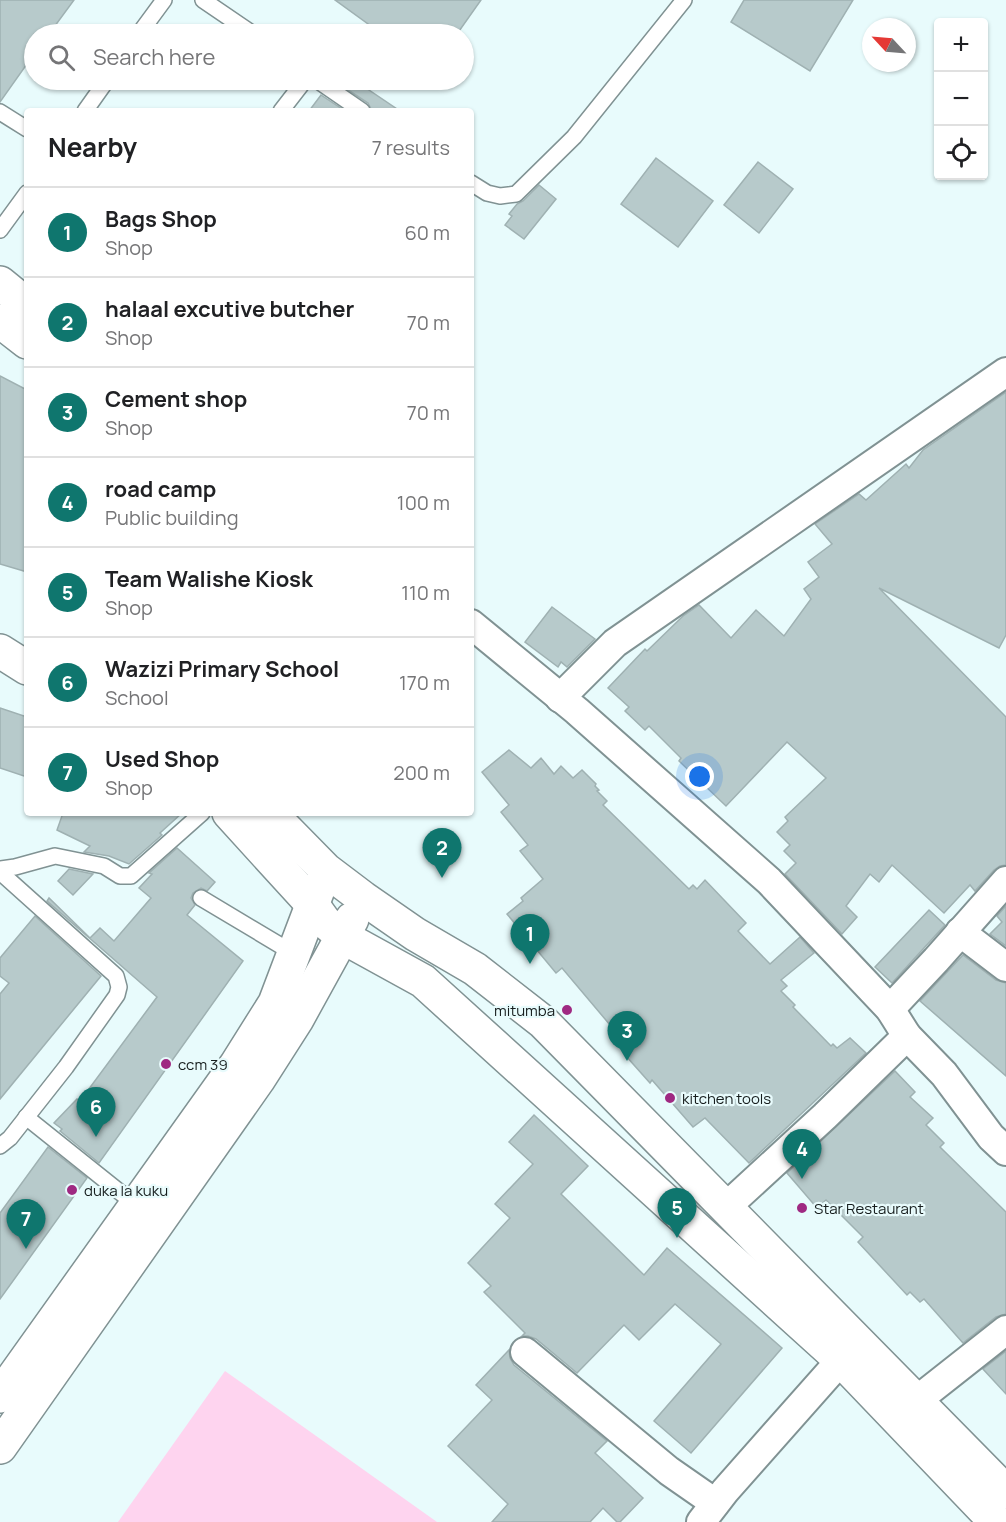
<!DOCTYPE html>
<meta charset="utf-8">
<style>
:root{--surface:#fff;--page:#f2f2f2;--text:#202124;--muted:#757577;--line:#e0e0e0;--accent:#0f766e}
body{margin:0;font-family:Manrope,sans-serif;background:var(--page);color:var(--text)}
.controls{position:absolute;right:18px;top:18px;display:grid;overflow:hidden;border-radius:6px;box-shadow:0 2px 4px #0004}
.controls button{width:54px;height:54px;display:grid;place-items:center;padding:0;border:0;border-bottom:2px solid var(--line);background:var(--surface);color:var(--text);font:30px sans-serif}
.compass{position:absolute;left:862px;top:18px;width:54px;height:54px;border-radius:50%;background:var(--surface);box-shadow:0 2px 4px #0004;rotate:296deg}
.you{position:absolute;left:700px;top:777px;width:21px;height:21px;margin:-15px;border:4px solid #fff;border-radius:50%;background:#1a73e8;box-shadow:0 0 0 9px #1a73e833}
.badge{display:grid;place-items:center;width:39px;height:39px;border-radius:50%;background:var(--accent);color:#fff;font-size:20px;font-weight:700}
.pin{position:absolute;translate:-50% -50px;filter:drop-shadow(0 2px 3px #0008)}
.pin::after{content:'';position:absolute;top:32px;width:21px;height:18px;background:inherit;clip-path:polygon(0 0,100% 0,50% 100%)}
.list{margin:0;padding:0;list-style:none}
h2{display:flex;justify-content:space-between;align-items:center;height:78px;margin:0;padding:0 24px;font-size:26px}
h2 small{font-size:20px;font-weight:400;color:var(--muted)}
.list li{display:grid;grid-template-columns:39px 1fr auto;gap:18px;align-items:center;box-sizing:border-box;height:90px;padding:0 24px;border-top:2px solid var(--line)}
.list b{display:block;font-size:22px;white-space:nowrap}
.list p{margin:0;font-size:20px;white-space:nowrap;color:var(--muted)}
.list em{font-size:20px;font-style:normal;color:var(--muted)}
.icon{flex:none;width:33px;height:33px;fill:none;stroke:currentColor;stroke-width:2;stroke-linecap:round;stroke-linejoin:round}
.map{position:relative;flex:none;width:1006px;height:1522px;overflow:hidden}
.search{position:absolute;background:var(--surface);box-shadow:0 2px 4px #0004;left:24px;top:24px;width:450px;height:66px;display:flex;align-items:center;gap:15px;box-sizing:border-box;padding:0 21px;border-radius:33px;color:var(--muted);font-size:22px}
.panel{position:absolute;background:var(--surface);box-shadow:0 2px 4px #0004;left:24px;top:108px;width:450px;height:708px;border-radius:6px}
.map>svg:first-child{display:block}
.green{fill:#fed4ef}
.building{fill:#b7cacb;stroke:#9fb1b2;stroke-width:1.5}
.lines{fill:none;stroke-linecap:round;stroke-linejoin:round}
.service-casing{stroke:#809293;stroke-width:18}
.minor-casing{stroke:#809293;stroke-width:32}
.secondary-casing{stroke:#809293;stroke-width:36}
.service{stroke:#fff;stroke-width:15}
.minor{stroke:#fff;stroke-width:28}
.secondary{stroke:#fff;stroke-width:33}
.poi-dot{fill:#9f2982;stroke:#e8fbfc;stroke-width:2}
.labels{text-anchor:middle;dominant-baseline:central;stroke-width:4.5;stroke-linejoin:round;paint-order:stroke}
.poi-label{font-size:15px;fill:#161d1d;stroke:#e8fbfc;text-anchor:start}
</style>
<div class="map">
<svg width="1006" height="1522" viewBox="0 0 1006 1522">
<rect width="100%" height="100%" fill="#e8fbfc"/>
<polygon class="green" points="225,1371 437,1522 118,1522"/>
<g class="building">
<polygon points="0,0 74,0 49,34 34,34 34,54 0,102"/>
<polygon points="335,0 481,0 457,34 382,34"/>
<polygon points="744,0 853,0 810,71 731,22"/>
<polygon points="333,80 354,80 400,111 372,111 368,103"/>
<polygon points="321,95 345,111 309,111"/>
<polygon points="656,158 713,201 678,247 621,204"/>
<polygon points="758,162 793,189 759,233 724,205"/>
<polygon points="539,185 556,199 524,239 505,225 512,216 509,214 517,204 523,201"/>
<polygon points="0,376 27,390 27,572 0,564"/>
<polygon points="1006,392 1006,635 999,648 879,588 1006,717 1006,865 1000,866 994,870 975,891 970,885 944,913 892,865 879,882 870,874 846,906 857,917 842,934 785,874 796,863 784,851 790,845 777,832 788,821 785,817 826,778 787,742 726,806 679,761 681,758 649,726 645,730 625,711 629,707 608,688 645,649 647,651 683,616 699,605 731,638 756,610 784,636 811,599 804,589 819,577 808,562 832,544 815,524 859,494 866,500 906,464 909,468 923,450"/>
<polygon points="552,607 595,639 567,667 561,662 558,667 525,642"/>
<polygon points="0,708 27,717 27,777 0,768"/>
<polygon points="509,750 531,768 541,758 554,774 561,766 573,778 582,770 596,784 595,786 599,790 597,791 607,801 603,805 689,889 693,885 697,889 705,880 746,923 738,931 770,964 800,937 814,953 781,980 787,986 781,991 795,1005 793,1007 831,1046 833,1044 837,1048 850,1038 866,1053 749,1163 705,1118 693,1127 652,1080 650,1083 626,1056 632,1051 562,968 556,973 507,914 523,901 521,898 543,879 520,851 528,845 501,812 509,805 482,772"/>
<polygon points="63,813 182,813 160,833 162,835 129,864 109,856 84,852 90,846 57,830"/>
<polygon points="177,848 215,882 207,891 201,888 193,893 191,898 195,905 187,915 243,961 99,1163 60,1131 62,1129 54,1123 77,1099 80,1101 157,997 47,901 49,898 90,938 100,928 114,941 151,898 139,888 152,874 149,873"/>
<polygon points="69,869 93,874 73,895 58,881"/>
<polygon points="1006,906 1006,946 990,934 1002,922 997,916"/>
<polygon points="929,910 945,925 892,983 875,967"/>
<polygon points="35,916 101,976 0,1099 0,994 9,983 0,976 0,958"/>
<polygon points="963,955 996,980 1006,983 1006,1076 920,1001"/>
<polygon points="895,1071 915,1092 910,1097 933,1118 926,1125 944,1143 940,1147 1006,1212 1006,1314 996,1317 963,1343 924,1299 920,1302 910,1292 907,1295 858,1242 863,1237 826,1200 817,1208 787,1173"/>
<polygon points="534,1115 588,1166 561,1194 644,1275 667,1248 782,1348 691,1453 654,1421 721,1344 675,1304 639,1340 624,1325 577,1373 536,1339 528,1336 522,1336 525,1333 484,1292 491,1286 468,1263 510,1218 495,1204 533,1164 509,1142"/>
<polygon points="48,1147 87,1178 0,1299 0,1213"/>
<polygon points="509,1350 510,1358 514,1365 607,1441 595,1453 643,1498 620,1522 617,1522 603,1508 590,1522 492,1522 508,1504 448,1446 492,1400 476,1385"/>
<polygon points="1006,1351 1006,1394 983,1369"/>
</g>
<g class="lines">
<g class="service-casing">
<g id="service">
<polyline points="203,0 253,34"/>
<polyline points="139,34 164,0"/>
<polyline points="317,80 362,111"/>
<polyline points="85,111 107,80"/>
<polyline points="281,111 305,80"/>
<polyline points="0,112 27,129"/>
<polyline points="471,183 487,193 500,196 516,194 574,137 684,0"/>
<polyline points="0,230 27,193"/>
<polyline points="0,869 15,867 55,856 104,866 120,876 131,876 202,813"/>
<polyline points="0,872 116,976 119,987 117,995 66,1067 10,1138 0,1146"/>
<polyline points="201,898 293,953"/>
<polyline points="26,1117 136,1205"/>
</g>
</g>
<g class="minor-casing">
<g id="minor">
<polyline points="471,624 577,711 769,881 890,1009 907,1036 825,1116 725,1208"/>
<polyline points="560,698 615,643 1006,372"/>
<polyline points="960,932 1006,967"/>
<polyline points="890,1009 936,960 1006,881"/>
<polyline points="907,1036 944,1074 991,1137 1006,1151"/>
<polyline points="525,1352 669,1471 715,1503"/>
<polyline points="916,1401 1006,1330"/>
<polyline points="701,1522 725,1491 841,1360"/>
</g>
</g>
<g class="secondary-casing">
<g id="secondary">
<polyline points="0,283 27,305"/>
<polyline points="0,321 27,342"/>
<polyline points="0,651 27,668"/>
<polyline points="229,813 311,903 324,921 343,937 423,981 841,1360 996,1522"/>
<polyline points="270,813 326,870 363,898 415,934 475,969 543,1022 1006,1492"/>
<polyline points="0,1396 236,1065 275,1003 319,887"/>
<polyline points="0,1447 258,1080 297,1019 352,919"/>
</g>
</g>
<use href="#service" class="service"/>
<use href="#minor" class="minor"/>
<use href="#secondary" class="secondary"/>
</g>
<g class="poi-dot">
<circle cx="567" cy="1010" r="6"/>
<circle cx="166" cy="1064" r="6"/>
<circle cx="670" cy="1098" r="6"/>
<circle cx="72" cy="1190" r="6"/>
<circle cx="802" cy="1208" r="6"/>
</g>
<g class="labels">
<g class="poi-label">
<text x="555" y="1010" text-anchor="end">mitumba</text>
<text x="178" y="1064">ccm 39</text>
<text x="682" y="1098">kitchen tools</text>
<text x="84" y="1190">duka la kuku</text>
<text x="814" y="1208">Star Restaurant</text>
</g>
</g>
</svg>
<div class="controls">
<button>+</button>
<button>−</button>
<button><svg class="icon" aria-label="locate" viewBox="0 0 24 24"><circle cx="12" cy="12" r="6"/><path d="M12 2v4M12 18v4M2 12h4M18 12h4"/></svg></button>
</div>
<svg class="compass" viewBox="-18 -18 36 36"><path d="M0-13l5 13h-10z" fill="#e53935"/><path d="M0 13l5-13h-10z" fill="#757577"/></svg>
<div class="you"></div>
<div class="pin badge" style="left:530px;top:964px">1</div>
<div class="pin badge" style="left:442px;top:878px">2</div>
<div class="pin badge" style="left:627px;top:1061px">3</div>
<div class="pin badge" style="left:802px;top:1179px">4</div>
<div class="pin badge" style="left:677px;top:1238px">5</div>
<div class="pin badge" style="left:96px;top:1137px">6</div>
<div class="pin badge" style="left:26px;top:1249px">7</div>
<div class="search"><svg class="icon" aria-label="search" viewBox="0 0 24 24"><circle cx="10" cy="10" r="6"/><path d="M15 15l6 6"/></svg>Search here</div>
<section class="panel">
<h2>Nearby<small>7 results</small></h2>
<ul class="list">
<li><span class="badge">1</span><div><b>Bags Shop</b><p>Shop</p></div><em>60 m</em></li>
<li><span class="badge">2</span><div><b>halaal excutive butcher</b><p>Shop</p></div><em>70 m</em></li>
<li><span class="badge">3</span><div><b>Cement shop</b><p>Shop</p></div><em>70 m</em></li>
<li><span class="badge">4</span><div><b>road camp</b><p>Public building</p></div><em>100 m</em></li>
<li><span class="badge">5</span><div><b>Team Walishe Kiosk</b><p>Shop</p></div><em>110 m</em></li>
<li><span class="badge">6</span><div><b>Wazizi Primary School</b><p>School</p></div><em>170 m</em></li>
<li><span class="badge">7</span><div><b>Used Shop</b><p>Shop</p></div><em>200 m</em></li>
</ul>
</section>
</div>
